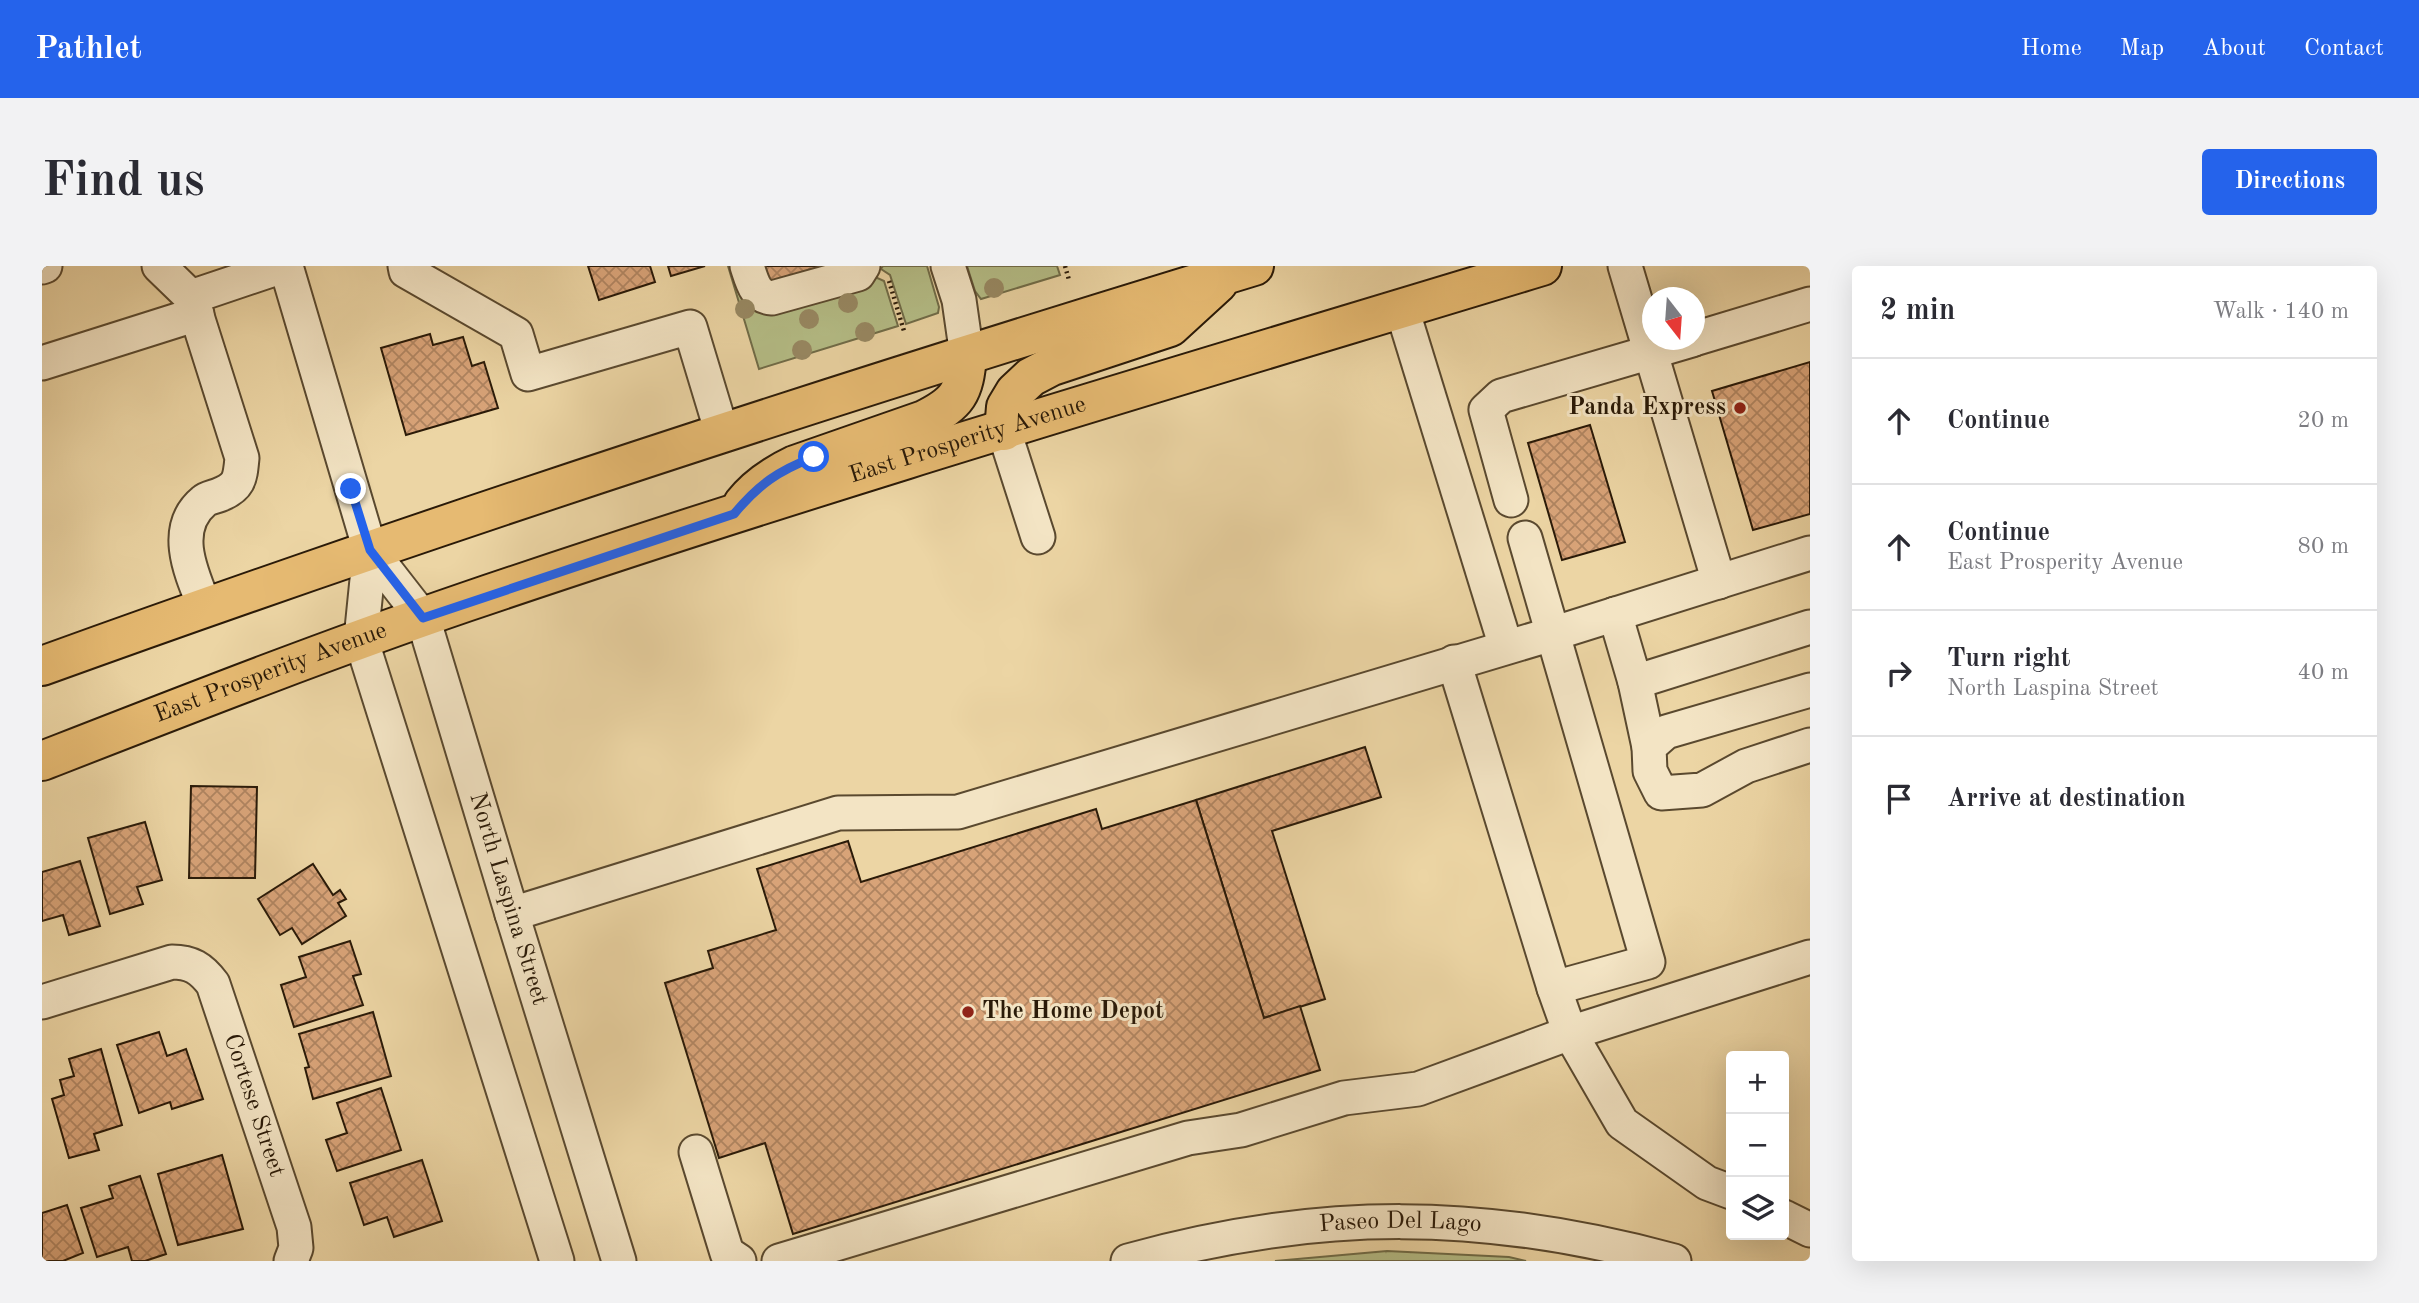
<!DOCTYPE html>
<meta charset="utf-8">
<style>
:root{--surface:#fff;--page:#f2f2f3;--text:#2b2b33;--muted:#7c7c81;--line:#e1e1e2;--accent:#2563eb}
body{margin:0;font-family:"Old Standard TT",serif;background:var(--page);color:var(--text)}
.controls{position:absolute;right:21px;bottom:21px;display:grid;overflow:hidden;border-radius:7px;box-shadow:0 7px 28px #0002}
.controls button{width:63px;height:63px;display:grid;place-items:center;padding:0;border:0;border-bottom:2px solid var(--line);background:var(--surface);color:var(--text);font:35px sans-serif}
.compass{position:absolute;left:1600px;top:21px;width:63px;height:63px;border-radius:50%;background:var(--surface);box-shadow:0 7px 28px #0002;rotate:163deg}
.stop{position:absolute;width:21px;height:21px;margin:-16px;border:5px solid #2563eb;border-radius:50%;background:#fff}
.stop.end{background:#2563eb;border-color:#fff;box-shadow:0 2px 7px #0008}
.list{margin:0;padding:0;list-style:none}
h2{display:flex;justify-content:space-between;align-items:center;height:91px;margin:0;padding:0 28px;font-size:30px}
h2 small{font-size:23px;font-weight:400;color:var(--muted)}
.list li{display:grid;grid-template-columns:46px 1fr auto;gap:21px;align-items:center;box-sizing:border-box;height:126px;padding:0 28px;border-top:2px solid var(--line)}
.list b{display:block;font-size:26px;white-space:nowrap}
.list p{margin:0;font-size:23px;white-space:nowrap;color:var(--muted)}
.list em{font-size:23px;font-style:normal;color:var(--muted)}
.icon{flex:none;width:38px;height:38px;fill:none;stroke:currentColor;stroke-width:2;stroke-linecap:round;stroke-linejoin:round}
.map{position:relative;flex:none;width:1768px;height:995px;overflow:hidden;border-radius:7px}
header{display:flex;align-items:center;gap:42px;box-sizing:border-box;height:98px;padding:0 35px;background:var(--accent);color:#fff}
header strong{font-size:33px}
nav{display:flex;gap:38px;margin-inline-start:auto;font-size:24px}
.intro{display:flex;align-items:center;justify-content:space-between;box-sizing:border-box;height:168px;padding:0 42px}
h1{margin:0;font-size:49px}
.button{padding:18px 32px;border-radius:7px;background:var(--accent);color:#fff;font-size:24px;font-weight:700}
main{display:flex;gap:42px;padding:0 42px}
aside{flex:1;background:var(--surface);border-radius:7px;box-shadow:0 7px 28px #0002}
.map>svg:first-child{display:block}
.grass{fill:#b5be87;stroke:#706c48;stroke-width:2}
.forest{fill:url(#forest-crowns);stroke:#706c48;stroke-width:2}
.building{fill:url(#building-cross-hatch);stroke:#2a1a08;stroke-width:2}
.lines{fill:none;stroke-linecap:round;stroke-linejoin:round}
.minor-casing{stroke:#5a492f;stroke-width:37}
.major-casing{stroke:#2a1a08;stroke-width:42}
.path{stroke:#2a1a08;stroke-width:4.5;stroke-dasharray:2 3.5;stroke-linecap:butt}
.minor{stroke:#f3e4c4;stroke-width:33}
.major{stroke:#e6ba72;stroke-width:38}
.tree{fill:#988963}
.route{stroke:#2563eb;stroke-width:9}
.poi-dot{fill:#8f2418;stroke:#f3e4c4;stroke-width:2.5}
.labels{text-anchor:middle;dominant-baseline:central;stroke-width:6;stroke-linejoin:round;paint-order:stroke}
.poi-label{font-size:24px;font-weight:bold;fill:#2a1a08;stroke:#f3e4c4;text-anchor:end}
.street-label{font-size:24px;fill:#2a1a08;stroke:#f3e4c4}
</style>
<header>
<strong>Pathlet</strong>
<nav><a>Home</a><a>Map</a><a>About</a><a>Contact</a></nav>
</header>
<div class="intro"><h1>Find us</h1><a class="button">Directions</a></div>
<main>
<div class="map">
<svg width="1768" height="995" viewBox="0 0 1768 995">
<defs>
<pattern id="forest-crowns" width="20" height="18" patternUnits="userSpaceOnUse" patternTransform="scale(1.75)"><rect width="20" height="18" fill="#b5be87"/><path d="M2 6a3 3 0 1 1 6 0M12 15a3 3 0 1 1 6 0" fill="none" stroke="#9ca373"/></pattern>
<pattern id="building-cross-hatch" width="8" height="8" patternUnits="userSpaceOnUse" patternTransform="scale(1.75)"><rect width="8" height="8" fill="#d8a378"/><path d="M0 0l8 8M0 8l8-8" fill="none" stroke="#af8460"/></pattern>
</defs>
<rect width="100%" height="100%" fill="#ecd5a4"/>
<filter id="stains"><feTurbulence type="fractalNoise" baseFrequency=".00286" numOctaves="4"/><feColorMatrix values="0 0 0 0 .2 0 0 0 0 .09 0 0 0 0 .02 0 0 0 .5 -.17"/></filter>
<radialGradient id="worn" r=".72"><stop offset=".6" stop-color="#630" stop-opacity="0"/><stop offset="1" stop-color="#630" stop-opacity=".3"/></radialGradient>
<g class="grass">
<polygon points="686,0 831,10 842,15 856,60 717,103"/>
<polygon points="841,0 885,0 897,41 896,47 864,58 848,9 839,3"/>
<polygon points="925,0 1015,0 1018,9 939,33 933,25"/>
</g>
<polygon class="forest" points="1345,985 1467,991 1484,995 1233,995"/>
<g class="building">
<polygon points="546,0 608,0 613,16 557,34"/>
<polygon points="626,0 663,0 629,10"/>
<polygon points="716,0 800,0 726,23"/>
<polygon points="388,68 391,79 421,71 430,100 442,96 456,142 364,169 339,82"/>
<polygon points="1768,96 1768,248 1711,264 1670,125"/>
<polygon points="1548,159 1583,276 1520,294 1486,177"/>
<polygon points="1323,481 1339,531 1230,565 1283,733 1222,752 1154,534"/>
<polygon points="149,520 215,521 213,612 147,612"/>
<polygon points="1154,534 1222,752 1258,740 1278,804 751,968 723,877 677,892 623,717 671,702 666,685 734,664 715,603 806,575 819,616 1054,543 1060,563"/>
<polygon points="103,556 120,614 95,621 101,638 68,648 46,572"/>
<polygon points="38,595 58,660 27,669 21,649 0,655 0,606"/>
<polygon points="271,598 291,629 298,624 304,633 296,637 304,650 260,678 250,662 238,669 216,633"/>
<polygon points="308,675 319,708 311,710 321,739 252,761 239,719 264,711 257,691"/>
<polygon points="331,746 349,810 271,833 263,802 267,801 257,768"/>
<polygon points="117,766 125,790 144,783 161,833 130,843 128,836 97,847 75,779"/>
<polygon points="59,783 80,859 52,868 57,884 27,892 10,833 22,829 18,814 32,810 27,793"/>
<polygon points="339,822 359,884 295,905 284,874 305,867 295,837"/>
<polygon points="180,889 201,963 136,979 116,908"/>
<polygon points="380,894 400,955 352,971 345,951 322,959 308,917"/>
<polygon points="98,910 124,988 103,995 90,995 86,981 55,991 39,942 71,932 67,920"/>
<polygon points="25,939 41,987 21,995 0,995 0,947"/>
</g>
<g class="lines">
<g class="minor-casing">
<g id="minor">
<polyline points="117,0 149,31"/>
<path id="s1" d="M244,0L328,284L381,352L470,648L577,995"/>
<polyline points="363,0 364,5 474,68 486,108 648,61 680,167"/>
<path d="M705,0C710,15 713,31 730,32L816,8L821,0"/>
<polyline points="906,0 917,34 925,90"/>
<polyline points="1583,0 1677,316"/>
<polyline points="0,1 3,0"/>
<polyline points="1360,43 1464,381"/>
<polyline points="1652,73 1768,38"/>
<polyline points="0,97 155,48"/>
<polyline points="962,165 996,271"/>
<polyline points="1469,234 1444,144 1459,130 1650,74"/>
<polyline points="1483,272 1606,696 1512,722"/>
<polyline points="328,284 319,373 515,995"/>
<path d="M163,341C150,309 128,263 162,235C165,232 172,231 177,229C198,221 198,212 200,192L149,31L241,0"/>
<polyline points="1573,348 1593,416 1768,361"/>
<polyline points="1412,396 1512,722 1528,767 1580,857 1665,917 1689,926"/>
<polyline points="1593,416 1607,481"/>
<polyline points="1768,424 1624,466 1607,481 1608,505 1619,527 1660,524 1704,500 1768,479"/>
<polyline points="470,648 796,547 916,546 1510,368 1768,287"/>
<path id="s2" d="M0,736L130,696C149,696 159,702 171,718L252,961L254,982L249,995"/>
<polyline points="654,886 685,987 697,995"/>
<polyline points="1742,951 1768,964"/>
<polyline points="737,995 1146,872 1199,864 1302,832 1376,823 1528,767 1768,691"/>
<path id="s3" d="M1086,995C1277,942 1441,943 1632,995"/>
</g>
</g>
<g class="major-casing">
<g id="major">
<polyline points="962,165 964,141 973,126 989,111 1010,100 1128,61 1176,17"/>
<path d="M701,238C715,220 732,209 753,199L882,154C916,137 922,127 925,90"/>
<path d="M0,400C400,255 805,124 1212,0"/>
<path id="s4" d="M0,495C141,440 281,385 424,336C780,215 1141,109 1500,0"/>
</g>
</g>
<g class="path">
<polyline points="1023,0 1027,14"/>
<polyline points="847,15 862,65"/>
</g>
<use href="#minor" class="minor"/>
<use href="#major" class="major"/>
</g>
<g class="tree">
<circle cx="952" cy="22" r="10"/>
<circle cx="806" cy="37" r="10"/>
<circle cx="703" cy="43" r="10"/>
<circle cx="767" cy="53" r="10"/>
<circle cx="823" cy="66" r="10"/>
<circle cx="760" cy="84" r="10"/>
</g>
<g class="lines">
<path class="route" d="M309,223L328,284L381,352L692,248C717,218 736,205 772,191"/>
</g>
<g class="poi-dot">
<circle cx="1698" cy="142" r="7"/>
<circle cx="926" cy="746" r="7"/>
</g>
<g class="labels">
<g class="poi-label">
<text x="1684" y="142">Panda Express</text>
<text x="940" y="746" text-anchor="start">The Home Depot</text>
</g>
<g class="street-label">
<text stroke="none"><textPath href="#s4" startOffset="980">East Prosperity Avenue</textPath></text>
<text stroke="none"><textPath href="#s4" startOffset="245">East Prosperity Avenue</textPath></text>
<text stroke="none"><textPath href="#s1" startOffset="676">North Laspina Street</textPath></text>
<text stroke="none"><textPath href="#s2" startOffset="313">Cortese Street</textPath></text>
<text stroke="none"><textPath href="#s3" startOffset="276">Paseo Del Lago</textPath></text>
</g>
</g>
<rect width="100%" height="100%" filter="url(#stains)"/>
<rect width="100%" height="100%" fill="url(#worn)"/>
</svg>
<div class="controls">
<button>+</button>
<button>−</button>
<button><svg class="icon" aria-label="layers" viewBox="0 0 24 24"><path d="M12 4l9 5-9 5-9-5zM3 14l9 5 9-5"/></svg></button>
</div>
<svg class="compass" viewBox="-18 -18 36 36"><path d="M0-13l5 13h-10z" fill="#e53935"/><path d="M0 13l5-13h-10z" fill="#7c7c81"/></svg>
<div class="stop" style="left:772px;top:191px"></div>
<div class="stop end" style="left:309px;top:223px"></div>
</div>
<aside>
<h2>2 min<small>Walk · 140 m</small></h2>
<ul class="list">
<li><svg class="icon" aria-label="ahead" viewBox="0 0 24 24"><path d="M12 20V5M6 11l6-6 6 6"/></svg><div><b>Continue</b></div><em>20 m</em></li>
<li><svg class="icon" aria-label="ahead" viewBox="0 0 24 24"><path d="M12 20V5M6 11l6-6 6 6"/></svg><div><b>Continue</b><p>East Prosperity Avenue</p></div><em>80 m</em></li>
<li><svg class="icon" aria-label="right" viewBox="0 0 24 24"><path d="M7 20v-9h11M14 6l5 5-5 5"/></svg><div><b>Turn right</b><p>North Laspina Street</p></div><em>40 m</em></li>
<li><svg class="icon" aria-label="arrive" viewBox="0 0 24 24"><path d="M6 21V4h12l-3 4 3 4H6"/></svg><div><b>Arrive at destination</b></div></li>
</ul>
</aside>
</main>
